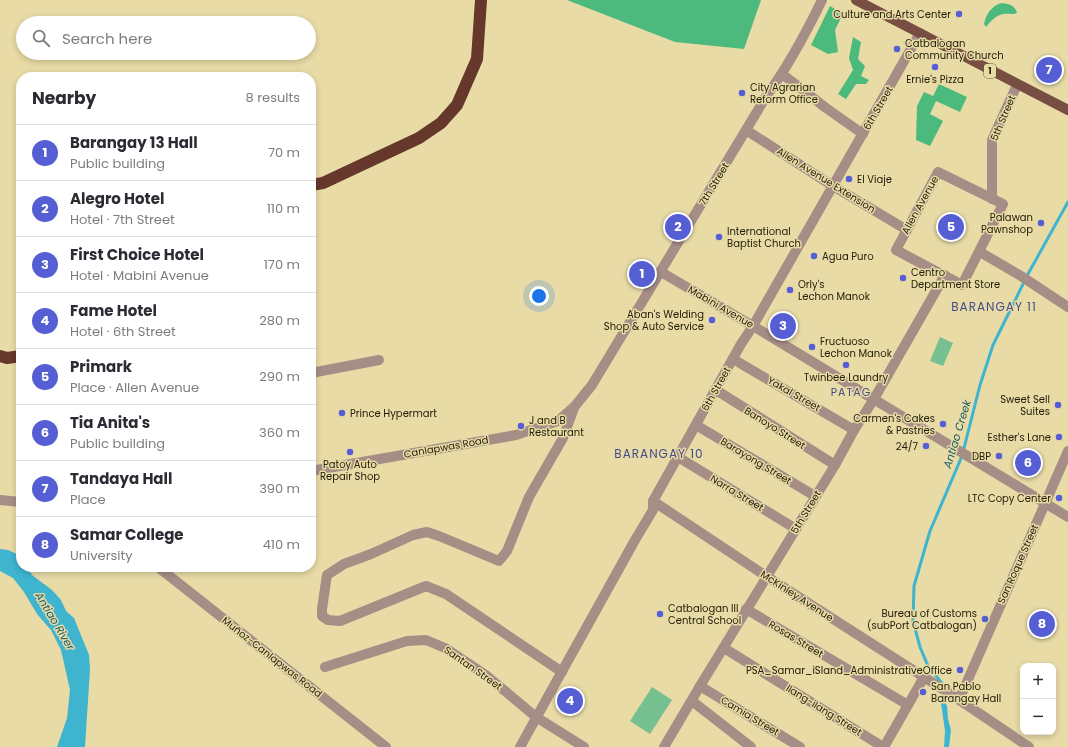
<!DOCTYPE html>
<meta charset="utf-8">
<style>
:root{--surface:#fff;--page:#f7f7f7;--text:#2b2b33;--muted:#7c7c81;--line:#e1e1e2;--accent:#565ed4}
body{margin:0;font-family:Poppins,sans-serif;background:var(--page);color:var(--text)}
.controls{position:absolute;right:12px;bottom:12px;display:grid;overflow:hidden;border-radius:8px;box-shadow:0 2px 6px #0003}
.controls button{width:36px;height:36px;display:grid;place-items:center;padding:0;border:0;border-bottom:1px solid var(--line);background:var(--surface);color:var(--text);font:20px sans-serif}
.you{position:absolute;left:539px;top:296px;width:14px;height:14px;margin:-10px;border:3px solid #fff;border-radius:50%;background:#1a73e8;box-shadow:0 0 0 6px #1a73e833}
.badge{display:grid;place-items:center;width:26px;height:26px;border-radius:50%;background:var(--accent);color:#fff;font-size:13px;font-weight:700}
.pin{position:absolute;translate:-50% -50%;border:2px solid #fff;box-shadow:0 1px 4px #0006}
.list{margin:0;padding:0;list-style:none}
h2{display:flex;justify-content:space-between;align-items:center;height:52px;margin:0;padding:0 16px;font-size:17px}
h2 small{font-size:13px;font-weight:400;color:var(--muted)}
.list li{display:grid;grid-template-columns:26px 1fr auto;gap:12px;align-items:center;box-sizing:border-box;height:56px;padding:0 16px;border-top:1px solid var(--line)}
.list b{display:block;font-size:15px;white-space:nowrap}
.list p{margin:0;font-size:13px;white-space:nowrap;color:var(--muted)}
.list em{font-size:13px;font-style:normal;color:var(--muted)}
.icon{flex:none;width:22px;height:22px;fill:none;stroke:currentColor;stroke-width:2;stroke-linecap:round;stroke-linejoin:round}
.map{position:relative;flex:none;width:1068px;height:747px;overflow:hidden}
.search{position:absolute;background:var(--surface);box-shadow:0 2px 6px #0003;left:16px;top:16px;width:300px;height:44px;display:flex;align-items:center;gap:10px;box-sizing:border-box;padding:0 14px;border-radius:22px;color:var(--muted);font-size:15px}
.panel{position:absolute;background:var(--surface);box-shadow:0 2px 6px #0003;left:16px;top:72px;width:300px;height:500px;border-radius:16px}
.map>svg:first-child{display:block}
.green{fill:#75bf91}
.forest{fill:#4cba7c}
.water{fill:#3eb4ce}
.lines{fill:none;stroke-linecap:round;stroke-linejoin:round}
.stream{stroke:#3eb4ce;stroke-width:3}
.minor{stroke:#a68e87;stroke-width:10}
.major{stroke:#784e43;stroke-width:10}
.highway{stroke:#66372b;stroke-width:12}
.poi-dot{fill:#565ed4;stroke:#e8dba6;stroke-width:1.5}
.labels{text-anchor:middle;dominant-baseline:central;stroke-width:3;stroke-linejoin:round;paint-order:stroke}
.shield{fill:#e8dba6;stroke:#60583a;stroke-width:1}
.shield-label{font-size:9px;font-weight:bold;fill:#25200b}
.poi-label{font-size:10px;fill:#25200b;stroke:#e8dba6;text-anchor:start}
.street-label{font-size:10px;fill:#25200b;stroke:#e8dba6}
.neighbourhood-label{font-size:11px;letter-spacing:1px;fill:#444c89;stroke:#e8dba6}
.water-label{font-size:11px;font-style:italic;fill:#1a5a68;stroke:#e8dba6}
.quarter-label{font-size:12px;letter-spacing:1px;fill:#444c89;stroke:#e8dba6}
</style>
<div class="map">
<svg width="1068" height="747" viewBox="0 0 1068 747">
<rect width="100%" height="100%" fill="#e8dba6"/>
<g class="green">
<polygon points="940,337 953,343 943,366 930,361"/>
<polygon points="652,687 672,700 650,734 630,721"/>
</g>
<g class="forest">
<polygon points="567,0 761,0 744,49 675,42"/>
<path d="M1002,3C1009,4 1015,5 1017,13C1012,15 1009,13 1004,14C996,15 991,21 986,27L984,24C986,14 992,5 1002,3Z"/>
<polygon points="830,6 843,14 835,30 838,52 828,54 811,45"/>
<polygon points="853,37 861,42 858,59 865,66 861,76 869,80 866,84 856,84 846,99 838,94 853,70 849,58"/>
<polygon points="939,84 967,97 960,112 936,101 930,114 943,121 930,146 916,140 917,106 924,92 933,96"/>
</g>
<g class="water">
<polygon points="0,549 8,550 21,556 21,567 28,567 32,575 52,590 61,600 66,611 74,618 89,655 90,669 85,747 57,747 67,718 70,690 61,650 51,630 37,614 24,592 13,578 0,571"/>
<polygon points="944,700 947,706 948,719 951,730 949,747 944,747 945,731 941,703"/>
</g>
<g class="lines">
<polyline class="stream" points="945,687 928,666 920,647 913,621 914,586 930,531 962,456 980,385 993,345 1028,274 1068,202"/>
<g class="minor">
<polyline points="782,74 826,108 863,134"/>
<polyline points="746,130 833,186 907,230"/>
<polygon points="938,172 1003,204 962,285 896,250"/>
<polyline points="992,199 992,140 1017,85"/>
<polyline points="980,252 1021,276 1068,307"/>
<polyline points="661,272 753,326 1068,517"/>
<polyline points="733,359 854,430"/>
<polyline points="311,373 379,360"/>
<polyline points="716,390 835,465"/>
<polyline points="696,425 815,496"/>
<polyline points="678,457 796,529"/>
<path d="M311,471L516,435L558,421L575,406L592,385L767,95C789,65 806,33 822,0"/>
<polyline points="0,500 21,502"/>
<polyline points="653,501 766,576 952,695 1029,747"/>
<polyline points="158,567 386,747"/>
<polyline points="746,609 908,705"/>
<polyline points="724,648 883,747"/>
<polyline points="325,667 407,641 426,640 445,648 487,676 536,717 584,747"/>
<polyline points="562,672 446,594 426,586 340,621 328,620 322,616 322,609 327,575 344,564 371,554 413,535 427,532 439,536 499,561 507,551 529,497 563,438 574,408"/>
<polyline points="700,686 800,747"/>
<polyline points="959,700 1068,451"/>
<polyline points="692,701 751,747"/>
<polyline points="520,747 635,540 653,510 653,501 741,344 753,326 920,33"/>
<polyline points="664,747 700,686 835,465 854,430 874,399 945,275"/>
<polyline points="884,747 924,677"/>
</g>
<polyline class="major" points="856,0 1068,110"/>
<g class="highway">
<polyline points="311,185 323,183 419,138 441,123 457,105 477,59 481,0"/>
<polyline points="0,356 7,358 21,356"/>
</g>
</g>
<g class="poi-dot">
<circle cx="959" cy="14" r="4"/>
<circle cx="897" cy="49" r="4"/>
<circle cx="935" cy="67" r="4"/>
<circle cx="742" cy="93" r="4"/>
<circle cx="849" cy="179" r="4"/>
<circle cx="1041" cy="223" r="4"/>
<circle cx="719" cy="237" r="4"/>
<circle cx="814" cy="256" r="4"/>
<circle cx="903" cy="278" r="4"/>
<circle cx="790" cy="290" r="4"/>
<circle cx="712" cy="320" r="4"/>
<circle cx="812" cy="347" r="4"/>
<circle cx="846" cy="365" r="4"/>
<circle cx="1058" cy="405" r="4"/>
<circle cx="342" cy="413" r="4"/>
<circle cx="943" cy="424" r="4"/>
<circle cx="521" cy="426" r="4"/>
<circle cx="1059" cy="437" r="4"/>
<circle cx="926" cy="446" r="4"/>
<circle cx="350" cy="452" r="4"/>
<circle cx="999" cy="456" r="4"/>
<circle cx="1059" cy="498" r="4"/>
<circle cx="660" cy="614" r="4"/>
<circle cx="985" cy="619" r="4"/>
<circle cx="960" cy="670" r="4"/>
<circle cx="923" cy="692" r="4"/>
</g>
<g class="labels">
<rect class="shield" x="984" y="64" width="12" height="14" rx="3"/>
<g class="shield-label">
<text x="990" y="71">1</text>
</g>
<g class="poi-label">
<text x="951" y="14" text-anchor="end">Culture and Arts Center</text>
<text x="905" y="43">Catbalogan<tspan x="905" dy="12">Community Church</tspan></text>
<text x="935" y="79" text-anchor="middle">Ernie's Pizza</text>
<text x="750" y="87">City Agrarian<tspan x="750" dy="12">Reform Office</tspan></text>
<text x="857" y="179">El Viaje</text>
<text x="1033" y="217" text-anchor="end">Palawan<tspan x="1033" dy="12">Pawnshop</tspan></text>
<text x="727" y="231">International<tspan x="727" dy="12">Baptist Church</tspan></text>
<text x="822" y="256">Agua Puro</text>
<text x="911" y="272">Centro<tspan x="911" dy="12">Department Store</tspan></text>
<text x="798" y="284">Orly's<tspan x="798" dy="12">Lechon Manok</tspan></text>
<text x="704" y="314" text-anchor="end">Aban's Welding<tspan x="704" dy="12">Shop &amp; Auto Service</tspan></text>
<text x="820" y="341">Fructuoso<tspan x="820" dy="12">Lechon Manok</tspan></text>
<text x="846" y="377" text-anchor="middle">Twinbee Laundry</text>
<text x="1050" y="399" text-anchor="end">Sweet Sell<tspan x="1050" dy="12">Suites</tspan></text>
<text x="350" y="413">Prince Hypermart</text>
<text x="935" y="418" text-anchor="end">Carmen's Cakes<tspan x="935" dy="12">&amp; Pastries</tspan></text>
<text x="529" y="420">J and B<tspan x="529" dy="12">Restaurant</tspan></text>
<text x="1051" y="437" text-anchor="end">Esther's Lane</text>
<text x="918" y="446" text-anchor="end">24/7</text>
<text x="991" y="456" text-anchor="end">DBP</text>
<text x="350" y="464" text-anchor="middle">Patoy Auto<tspan x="350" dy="12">Repair Shop</tspan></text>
<text x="1051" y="498" text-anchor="end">LTC Copy Center</text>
<text x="668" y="608">Catbalogan III<tspan x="668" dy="12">Central School</tspan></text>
<text x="977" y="613" text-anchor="end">Bureau of Customs<tspan x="977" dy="12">(subPort Catbalogan)</tspan></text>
<text x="952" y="670" text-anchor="end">PSA_Samar_iSland_AdministrativeOffice</text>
<text x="931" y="686">San Pablo<tspan x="931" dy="12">Barangay Hall</tspan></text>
</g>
<g class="street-label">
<text transform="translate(878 108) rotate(-60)">6th Street</text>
<text transform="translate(1003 118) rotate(-67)">5th Street</text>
<text transform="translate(826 180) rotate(32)">Allen Avenue Extension</text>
<text transform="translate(714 184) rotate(-59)">7th Street</text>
<text transform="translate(920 205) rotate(-61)">Allen Avenue</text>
<text transform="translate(721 307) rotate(30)">Mabini Avenue</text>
<text transform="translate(716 389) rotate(-61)">6th Street</text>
<text transform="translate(794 394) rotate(30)">Yakal Street</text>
<text transform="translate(775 428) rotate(32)">Banoyo Street</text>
<text transform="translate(446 447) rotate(-10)">Canlapwas Road</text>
<text transform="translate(756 461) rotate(31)">Barayong Street</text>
<text transform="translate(737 493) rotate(31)">Narra Street</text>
<text transform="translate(806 512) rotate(-59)">5th Street</text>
<text transform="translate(1018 564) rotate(-66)">San Roque Street</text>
<text transform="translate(797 596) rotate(33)">McKinley Avenue</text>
<text transform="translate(796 639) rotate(31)">Rosas Street</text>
<text transform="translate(272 657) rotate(38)">Muñoz-Canlapwas Road</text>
<text transform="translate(473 668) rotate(35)">Santan Street</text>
<text transform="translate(824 710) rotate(32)">Ilang-ilang Street</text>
<text transform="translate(750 716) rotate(31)">Camia Street</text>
</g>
<g class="neighbourhood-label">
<text x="851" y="392">PATAG</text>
</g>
<g class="water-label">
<text transform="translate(957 434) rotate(-73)">Antiao Creek</text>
<text transform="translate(55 621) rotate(59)">Antiao River</text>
</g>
<g class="quarter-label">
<text x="994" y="306">BARANGAY 11</text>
<text x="659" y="453">BARANGAY 10</text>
</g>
</g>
</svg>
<div class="controls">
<button>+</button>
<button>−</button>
</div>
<div class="you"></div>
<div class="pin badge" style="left:642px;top:274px">1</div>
<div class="pin badge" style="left:678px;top:227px">2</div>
<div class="pin badge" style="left:783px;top:326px">3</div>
<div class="pin badge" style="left:570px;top:701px">4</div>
<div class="pin badge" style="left:951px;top:227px">5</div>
<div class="pin badge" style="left:1028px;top:463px">6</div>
<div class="pin badge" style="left:1049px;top:70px">7</div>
<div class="pin badge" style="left:1042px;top:624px">8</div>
<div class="search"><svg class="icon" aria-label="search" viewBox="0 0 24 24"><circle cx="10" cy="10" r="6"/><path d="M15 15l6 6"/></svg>Search here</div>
<section class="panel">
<h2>Nearby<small>8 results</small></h2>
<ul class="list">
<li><span class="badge">1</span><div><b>Barangay 13 Hall</b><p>Public building</p></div><em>70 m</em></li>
<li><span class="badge">2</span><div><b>Alegro Hotel</b><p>Hotel · 7th Street</p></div><em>110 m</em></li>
<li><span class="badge">3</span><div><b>First Choice Hotel</b><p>Hotel · Mabini Avenue</p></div><em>170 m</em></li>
<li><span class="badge">4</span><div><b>Fame Hotel</b><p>Hotel · 6th Street</p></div><em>280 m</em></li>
<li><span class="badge">5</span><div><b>Primark</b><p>Place · Allen Avenue</p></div><em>290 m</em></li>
<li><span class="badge">6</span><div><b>Tia Anita's</b><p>Public building</p></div><em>360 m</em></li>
<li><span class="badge">7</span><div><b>Tandaya Hall</b><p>Place</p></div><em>390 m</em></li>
<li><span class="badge">8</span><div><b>Samar College</b><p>University</p></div><em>410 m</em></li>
</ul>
</section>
</div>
